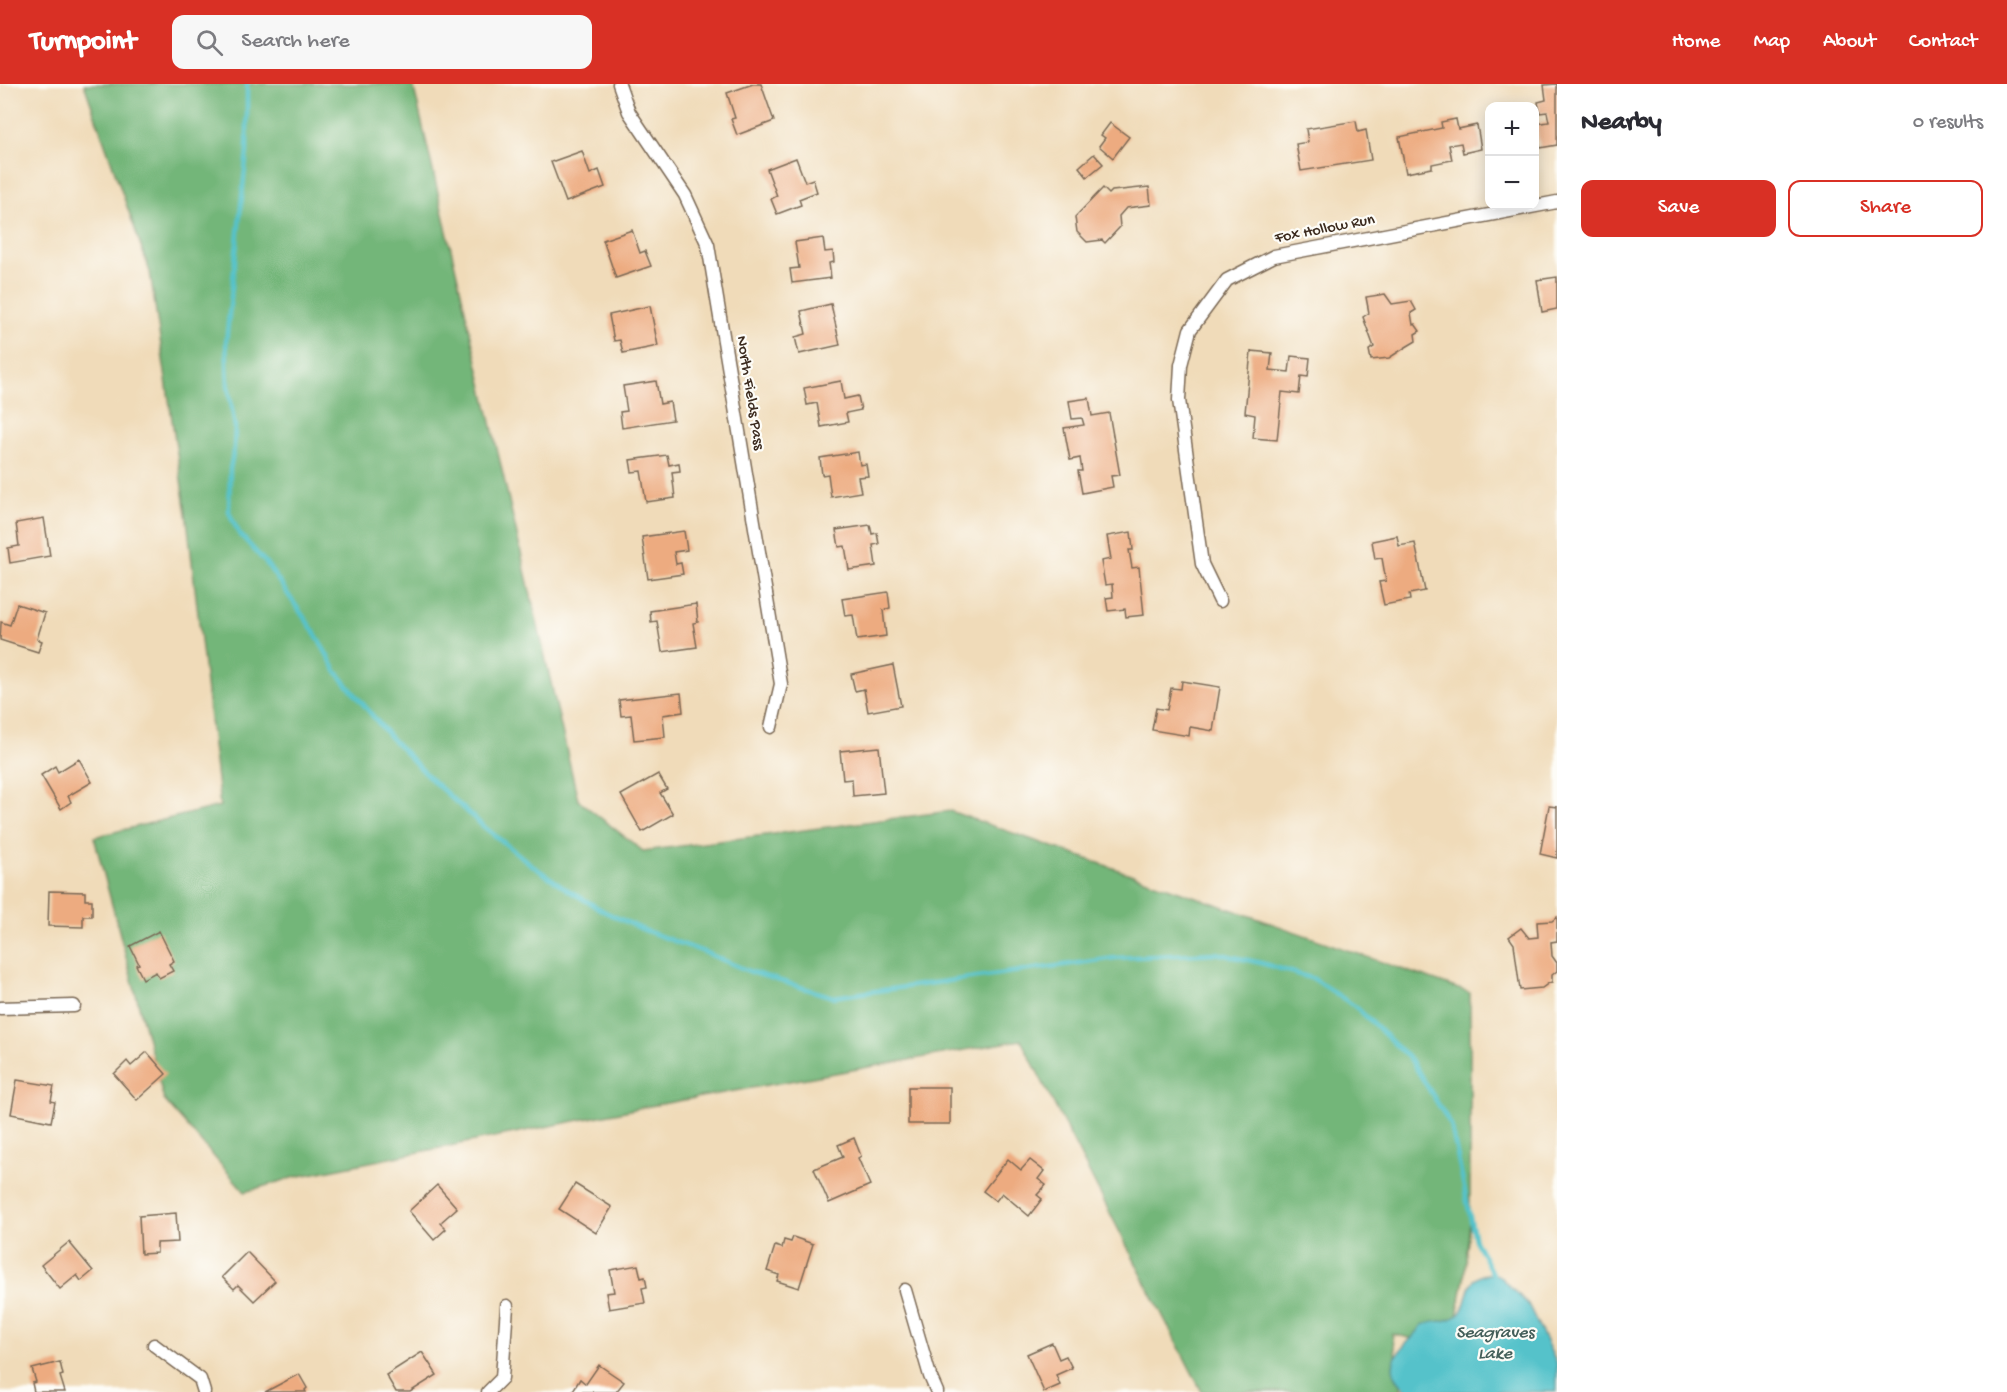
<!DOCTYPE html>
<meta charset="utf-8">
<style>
:root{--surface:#fff;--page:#f7f7f7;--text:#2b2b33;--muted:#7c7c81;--line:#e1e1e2;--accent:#d93025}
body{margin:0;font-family:"Gochi Hand",sans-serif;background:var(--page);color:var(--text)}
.controls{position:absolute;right:18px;top:18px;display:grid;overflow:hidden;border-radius:12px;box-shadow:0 3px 15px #0003}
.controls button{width:54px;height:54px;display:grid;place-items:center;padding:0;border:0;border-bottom:2px solid var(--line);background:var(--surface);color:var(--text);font:30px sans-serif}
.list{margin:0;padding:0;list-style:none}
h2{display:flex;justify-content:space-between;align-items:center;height:78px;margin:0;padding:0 24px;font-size:26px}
h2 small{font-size:20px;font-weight:400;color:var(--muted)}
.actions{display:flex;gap:12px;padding:18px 24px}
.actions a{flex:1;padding:14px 0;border:2px solid var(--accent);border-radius:12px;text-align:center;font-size:21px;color:var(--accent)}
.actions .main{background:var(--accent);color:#fff}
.icon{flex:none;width:33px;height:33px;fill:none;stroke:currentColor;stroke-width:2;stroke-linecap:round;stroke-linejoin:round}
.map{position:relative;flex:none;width:1557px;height:1308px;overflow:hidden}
header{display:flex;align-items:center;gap:36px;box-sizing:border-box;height:84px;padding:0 30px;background:var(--accent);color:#fff}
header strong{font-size:28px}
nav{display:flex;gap:33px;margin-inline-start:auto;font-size:21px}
.search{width:420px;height:54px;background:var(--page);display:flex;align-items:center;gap:15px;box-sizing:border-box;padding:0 21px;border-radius:12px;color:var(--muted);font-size:22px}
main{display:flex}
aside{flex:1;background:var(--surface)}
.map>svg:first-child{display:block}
.forest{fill:#73b679;stroke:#57704c;stroke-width:1.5}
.water{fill:#54c2ca;stroke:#487674;stroke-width:1.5}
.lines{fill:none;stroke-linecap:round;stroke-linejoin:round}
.stream{stroke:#54c2ca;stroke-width:4.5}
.building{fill:#edab80}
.minor-casing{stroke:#7a6854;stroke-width:15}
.minor{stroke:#fff;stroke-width:12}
.labels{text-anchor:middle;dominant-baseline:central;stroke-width:4.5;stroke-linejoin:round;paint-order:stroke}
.street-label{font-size:16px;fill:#3b2a1e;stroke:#fdfcf7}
.water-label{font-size:18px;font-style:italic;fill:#445f5a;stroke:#fdfcf7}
</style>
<header>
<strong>Turnpoint</strong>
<div class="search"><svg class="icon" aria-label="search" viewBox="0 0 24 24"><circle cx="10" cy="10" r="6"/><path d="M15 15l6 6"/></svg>Search here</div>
<nav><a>Home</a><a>Map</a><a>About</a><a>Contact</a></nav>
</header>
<main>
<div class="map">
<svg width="1557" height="1308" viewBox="0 0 1557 1308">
<rect width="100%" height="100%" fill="#fdfcf7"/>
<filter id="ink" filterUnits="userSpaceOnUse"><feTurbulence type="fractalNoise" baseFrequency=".0167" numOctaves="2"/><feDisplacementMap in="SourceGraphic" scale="12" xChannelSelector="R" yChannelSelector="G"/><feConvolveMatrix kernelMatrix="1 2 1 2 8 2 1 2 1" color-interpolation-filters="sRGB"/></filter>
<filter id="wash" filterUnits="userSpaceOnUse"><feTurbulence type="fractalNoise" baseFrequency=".008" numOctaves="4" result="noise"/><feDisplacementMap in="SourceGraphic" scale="24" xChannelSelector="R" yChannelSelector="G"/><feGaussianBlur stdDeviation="1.35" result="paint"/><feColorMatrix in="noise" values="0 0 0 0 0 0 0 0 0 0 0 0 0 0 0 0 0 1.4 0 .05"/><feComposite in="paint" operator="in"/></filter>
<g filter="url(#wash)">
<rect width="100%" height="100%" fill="#f0dbb9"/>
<polygon class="forest" points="84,0 413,0 578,716 643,767 950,727 1470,909 1470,1137 1464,1195 1451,1263 1392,1250 1402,1308 1202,1308 1021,956 650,1022 295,1093 245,1108 164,1016 94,753 220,722 188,443 150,188"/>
<path class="water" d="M1487,1190L1498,1191L1528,1220L1557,1280V1308H1407C1404,1302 1399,1298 1396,1293C1383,1272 1415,1256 1422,1241C1432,1237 1446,1238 1455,1233C1473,1222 1460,1194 1487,1190Z"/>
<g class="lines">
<polyline class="stream" points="247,0 247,67 226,258 228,301 235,343 234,364 230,385 229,428 238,448 266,479 315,549 336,587 390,653 435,699 483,742 533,782 568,806 605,828 644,846 704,868 751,888 833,913 1115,874 1216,869 1261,879 1314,895 1356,923 1411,976 1451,1041 1475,1156 1493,1191"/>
</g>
<g id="blocks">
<g class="building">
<polygon points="753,0 761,0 774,37 737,51 731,35 735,34 727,9"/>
<polygon points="1557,0 1557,61 1540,64 1536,40 1549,38 1547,28 1540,29 1538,18 1546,16 1544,1"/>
<polygon points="1456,35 1458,45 1477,41 1481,65 1463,69 1461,59 1449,61 1452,76 1432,80 1432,84 1406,89 1399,53 1442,44 1441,38"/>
<polygon points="1356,37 1358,48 1366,46 1371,76 1301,87 1296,60 1308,58 1306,45"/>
<polygon points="1110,39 1129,53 1113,74 1099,62 1105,54 1101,51"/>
<polygon points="582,67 590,90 599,86 605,103 566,118 551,78"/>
<polygon points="1094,70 1103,80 1087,93 1079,83"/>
<polygon points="796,74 805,98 813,95 817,108 799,115 801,121 777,130 771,115 777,112 767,85"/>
<polygon points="1149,103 1151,121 1126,124 1119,132 1120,143 1105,159 1102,156 1087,158 1077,148 1075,133 1103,104 1109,110 1112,107"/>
<polygon points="632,146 640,169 645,167 651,182 616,194 603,156"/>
<polygon points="823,154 825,168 833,167 834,178 829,179 831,194 792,199 790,185 799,184 795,158"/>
<polygon points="1557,193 1557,225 1542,228 1537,196"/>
<polygon points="1385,210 1392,220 1411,217 1416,226 1411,229 1413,241 1415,240 1420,247 1415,250 1416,257 1406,263 1389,274 1371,276 1369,266 1374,263 1363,233 1369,229 1366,213"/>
<polygon points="831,220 840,261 799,270 795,253 806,250 801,227"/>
<polygon points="650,222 658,262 623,269 620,256 614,257 609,231"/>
<polygon points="1251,267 1272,269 1270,286 1289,288 1291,272 1310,274 1308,293 1301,292 1299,310 1282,308 1277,356 1253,354 1255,331 1245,329"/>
<polygon points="656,297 660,320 670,318 673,336 622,344 620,328 627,327 623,302"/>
<polygon points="841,297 844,315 858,312 861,326 846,329 848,338 821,343 817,319 807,321 804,304"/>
<polygon points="1089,314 1092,332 1109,329 1120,391 1111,392 1113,403 1082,409 1078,387 1082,387 1080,374 1070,376 1064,344 1084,341 1082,334 1072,335 1069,317"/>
<polygon points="858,368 860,381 866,380 868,392 858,393 861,408 831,413 828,390 822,391 820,374"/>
<polygon points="667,371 669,381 679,379 680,387 672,388 675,414 646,418 641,387 632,388 630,376"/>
<polygon points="44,434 50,472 10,479 8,464 19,462 16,439"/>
<polygon points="870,441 872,450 877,449 879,460 873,461 876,482 849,486 845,462 839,463 836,446"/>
<polygon points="684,447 687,466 674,468 676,480 681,479 683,490 648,495 642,453"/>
<polygon points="1131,448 1133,466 1129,466 1132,484 1139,483 1144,531 1126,533 1125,525 1108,527 1106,514 1113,513 1112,500 1105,501 1101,477 1111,475 1107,452"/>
<polygon points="1397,452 1399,462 1415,459 1425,507 1409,510 1410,516 1384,521 1379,498 1386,497 1382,474 1375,475 1372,457"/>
<polygon points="888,508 890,524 883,526 886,552 857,556 853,531 845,532 842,515"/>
<polygon points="17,520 45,529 37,555 42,557 38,568 0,556 1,538 10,541"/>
<polygon points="696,520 698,538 693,539 697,563 662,568 657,537 651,538 650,527"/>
<polygon points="893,581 901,622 868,628 864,605 855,607 851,590"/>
<polygon points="1182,597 1220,603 1213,647 1190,643 1189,652 1152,646 1156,624 1167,626 1171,604 1181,605"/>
<polygon points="681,609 683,628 663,631 665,653 634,656 631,631 621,632 619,616"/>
<polygon points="879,663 884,709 853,712 852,695 843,696 840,667"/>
<polygon points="79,675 92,698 68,712 71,718 61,725 41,691 55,682 58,688"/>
<polygon points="658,690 667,705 660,709 673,730 642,748 621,711"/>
<polygon points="1549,722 1557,723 1557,774 1540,770"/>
<polygon points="49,807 85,808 85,816 92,816 92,832 83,832 83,843 48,842"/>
<polygon points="1557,833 1557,857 1551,858 1552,872 1557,879 1557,887 1552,891 1552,898 1549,899 1542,904 1520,906 1514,860 1509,853 1521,844 1529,854 1538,853 1537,838 1552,837"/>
<polygon points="159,847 174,877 169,880 173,887 159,894 156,888 143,895 136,881 139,880 130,862"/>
<polygon points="147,968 166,990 137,1016 114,990 127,977 131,982"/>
<polygon points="17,996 54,1002 51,1017 55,1018 51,1038 11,1030"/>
<rect x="908" y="1003" width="42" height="37"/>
<polygon points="854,1054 861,1072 858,1074 870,1101 829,1119 814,1085 843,1073 838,1061"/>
<polygon points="1008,1075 1021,1086 1030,1076 1044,1087 1038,1095 1046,1101 1037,1111 1042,1115 1029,1132 1002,1109 996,1117 983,1107"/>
<polygon points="575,1100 612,1123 596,1149 559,1125"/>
<polygon points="437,1101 457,1124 440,1139 446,1145 434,1156 409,1127"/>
<polygon points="176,1129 178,1158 157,1159 157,1169 141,1170 139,1132"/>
<polygon points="793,1153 813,1160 799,1204 777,1197 779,1191 767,1187 775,1162 782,1164 784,1156 791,1158"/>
<polygon points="69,1158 93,1187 81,1197 77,1191 60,1205 41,1181"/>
<polygon points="247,1168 275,1197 254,1217 238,1201 234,1205 222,1193"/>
<polygon points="638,1181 641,1194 645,1193 647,1203 642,1204 645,1219 609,1225 606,1209 614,1208 610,1186"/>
<polygon points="1052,1259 1059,1275 1066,1272 1072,1284 1056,1291 1060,1301 1044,1308 1027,1270"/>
<polygon points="422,1268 437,1291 410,1308 396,1308 386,1291"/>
<polygon points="60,1278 63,1291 60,1292 65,1308 34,1308 32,1299 36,1298 32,1285"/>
<polygon points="599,1281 624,1298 616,1308 572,1308 580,1295 586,1300"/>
<polygon points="299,1290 307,1304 305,1306 306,1308 265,1308"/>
</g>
</g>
</g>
<g filter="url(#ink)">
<use href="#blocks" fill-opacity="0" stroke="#7a6854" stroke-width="1.5"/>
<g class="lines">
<g class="minor-casing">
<g id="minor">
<polyline points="619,0 629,28 685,111 708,161 781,600 771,643"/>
<polyline points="1220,517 1202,480 1179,316 1181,281 1190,246 1227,196 1274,172 1557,118"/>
<polyline points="0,924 74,922"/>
<polyline points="905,1206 930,1292 937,1308"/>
<polyline points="154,1261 200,1295 204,1308"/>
<polyline points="488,1308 502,1294 507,1222"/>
</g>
</g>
<use href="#minor" class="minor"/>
</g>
</g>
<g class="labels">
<g class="street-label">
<text transform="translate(1325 146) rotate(-11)">Fox Hollow Run</text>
<text transform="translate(749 309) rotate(81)">North Fields Pass</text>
</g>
<g class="water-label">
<text x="1495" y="1249">Seagraves<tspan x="1495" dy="21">Lake</tspan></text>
</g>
</g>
</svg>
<div class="controls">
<button>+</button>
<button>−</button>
</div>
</div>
<aside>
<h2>Nearby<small>0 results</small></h2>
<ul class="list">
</ul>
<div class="actions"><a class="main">Save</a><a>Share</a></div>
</aside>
</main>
